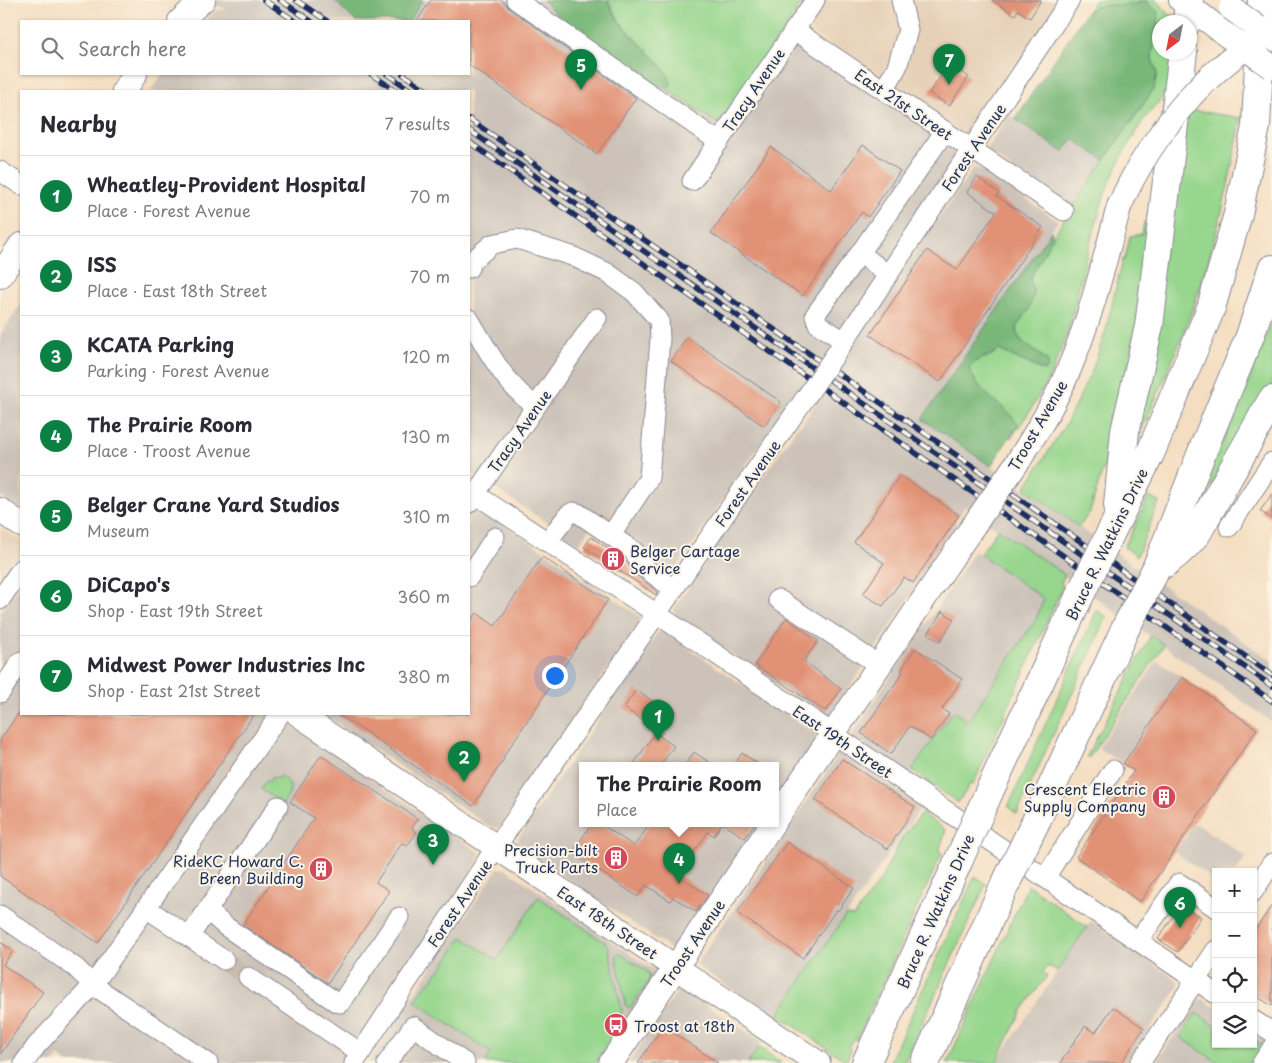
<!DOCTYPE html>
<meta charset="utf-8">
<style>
:root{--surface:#fff;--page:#f2f2f3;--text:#2b2b33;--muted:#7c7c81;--line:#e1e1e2;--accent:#0b8043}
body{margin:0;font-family:"Playpen Sans",sans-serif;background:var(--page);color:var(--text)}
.controls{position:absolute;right:15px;bottom:15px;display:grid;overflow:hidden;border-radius:0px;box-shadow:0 1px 4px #0004}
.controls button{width:45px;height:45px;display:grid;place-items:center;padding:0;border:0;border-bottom:1px solid var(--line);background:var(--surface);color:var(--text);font:25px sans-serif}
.compass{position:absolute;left:1152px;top:15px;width:45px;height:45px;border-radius:50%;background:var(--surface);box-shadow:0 1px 4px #0004;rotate:212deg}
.you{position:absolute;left:554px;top:675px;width:18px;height:18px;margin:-12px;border:4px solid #fff;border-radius:50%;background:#1a73e8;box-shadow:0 0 0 8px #1a73e833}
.badge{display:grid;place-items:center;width:32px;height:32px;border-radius:50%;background:var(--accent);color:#fff;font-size:16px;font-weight:700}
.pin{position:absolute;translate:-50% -41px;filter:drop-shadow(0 1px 2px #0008)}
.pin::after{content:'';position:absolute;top:26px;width:18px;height:15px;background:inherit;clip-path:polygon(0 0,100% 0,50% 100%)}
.popup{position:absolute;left:579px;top:762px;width:200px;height:65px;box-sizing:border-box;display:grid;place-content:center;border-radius:0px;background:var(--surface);filter:drop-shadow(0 1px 4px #0005);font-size:16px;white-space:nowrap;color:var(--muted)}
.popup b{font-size:19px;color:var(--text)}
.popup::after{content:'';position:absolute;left:50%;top:100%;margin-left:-10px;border:10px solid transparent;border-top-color:var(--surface)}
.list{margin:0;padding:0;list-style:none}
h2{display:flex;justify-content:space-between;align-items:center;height:65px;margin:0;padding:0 20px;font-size:21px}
h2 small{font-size:16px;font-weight:400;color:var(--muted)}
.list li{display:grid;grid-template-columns:32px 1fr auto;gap:15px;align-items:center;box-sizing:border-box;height:80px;padding:0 20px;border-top:1px solid var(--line)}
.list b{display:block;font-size:19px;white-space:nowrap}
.list p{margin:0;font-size:16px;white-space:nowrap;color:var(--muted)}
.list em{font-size:16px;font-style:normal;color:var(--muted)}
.icon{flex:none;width:28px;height:28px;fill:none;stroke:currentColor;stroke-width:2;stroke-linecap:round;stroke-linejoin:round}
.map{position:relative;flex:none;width:1272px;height:1063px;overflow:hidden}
.search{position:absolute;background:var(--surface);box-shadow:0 1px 4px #0004;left:20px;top:20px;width:450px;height:55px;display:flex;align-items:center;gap:12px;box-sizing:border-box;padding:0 18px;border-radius:0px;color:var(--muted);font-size:19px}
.panel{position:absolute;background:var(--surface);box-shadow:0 1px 4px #0004;left:20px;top:90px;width:450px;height:625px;border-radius:0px}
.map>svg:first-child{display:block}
.built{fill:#e6d0b7}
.industrial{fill:#ccc2b9}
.green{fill:#96d68d;stroke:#588276}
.forest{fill:#78b778;stroke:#4a736b}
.building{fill:#e19175}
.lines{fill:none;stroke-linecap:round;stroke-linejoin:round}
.minor-tunnel{stroke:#c9bbad;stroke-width:19;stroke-dasharray:19 9;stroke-linecap:butt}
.minor-casing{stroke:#888690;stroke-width:21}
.major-casing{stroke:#888690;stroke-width:26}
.highway-casing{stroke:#888690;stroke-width:30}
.minor{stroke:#fff;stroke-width:19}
.major{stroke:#fff;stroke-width:24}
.highway{stroke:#fff;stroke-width:28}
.rail-casing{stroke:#1b2f5e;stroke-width:5.5}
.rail{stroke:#fcf5e5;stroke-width:4;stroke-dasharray:11;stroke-linecap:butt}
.minor-bridge-casing{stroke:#888690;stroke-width:21;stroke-linecap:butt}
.major-bridge-casing{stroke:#888690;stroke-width:26;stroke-linecap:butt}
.highway-bridge-casing{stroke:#888690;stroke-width:30;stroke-linecap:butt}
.minor-bridge{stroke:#fff;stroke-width:19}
.major-bridge{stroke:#fff;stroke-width:24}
.highway-bridge{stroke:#fff;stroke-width:28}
.labels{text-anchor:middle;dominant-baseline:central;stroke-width:4;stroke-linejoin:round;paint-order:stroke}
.street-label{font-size:15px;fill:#1b2f5e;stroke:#fcf5e5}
.poi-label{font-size:15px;fill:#1b2f5e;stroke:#fcf5e5;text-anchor:end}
</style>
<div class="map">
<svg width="1272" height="1063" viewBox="0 0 1272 1063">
<rect width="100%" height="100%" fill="#fcf5e5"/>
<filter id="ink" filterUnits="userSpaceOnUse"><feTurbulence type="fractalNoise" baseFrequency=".02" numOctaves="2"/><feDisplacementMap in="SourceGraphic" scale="10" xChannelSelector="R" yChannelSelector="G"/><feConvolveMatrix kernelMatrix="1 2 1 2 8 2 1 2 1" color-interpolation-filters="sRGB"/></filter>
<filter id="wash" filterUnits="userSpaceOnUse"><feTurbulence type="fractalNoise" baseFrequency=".0096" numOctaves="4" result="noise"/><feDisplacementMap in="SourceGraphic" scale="20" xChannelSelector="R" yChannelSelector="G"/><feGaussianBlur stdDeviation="1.12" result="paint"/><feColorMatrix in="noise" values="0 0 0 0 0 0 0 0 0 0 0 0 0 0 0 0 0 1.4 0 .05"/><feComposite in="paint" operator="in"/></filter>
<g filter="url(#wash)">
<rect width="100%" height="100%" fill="#f4dec1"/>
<g class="built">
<polygon points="824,0 1063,0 968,138 811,32 809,25"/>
<polygon points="0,528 21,542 21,556 0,588"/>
</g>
<g class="industrial">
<polygon points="198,0 334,0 355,21 206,21 215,11 227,9"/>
<polygon points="423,0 543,0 554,12 651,83 666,88 720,125 680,185 695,196 794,47 799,45 802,45 949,145 955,154 954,160 839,361 974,168 983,170 1058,221 923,419 1272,661 1272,722 965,506 955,522 958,525 832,713 827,716 821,715 675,615 674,609 798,426 802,424 816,404 816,402 797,389 668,581 590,527 579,544 469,471 469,91 150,91 163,74 469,74 469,21 409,21"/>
<polygon points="1009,115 1063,152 1073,139 1104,160 1069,212 986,149"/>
<polygon points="21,304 21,510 0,496 0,335"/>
<polygon points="469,500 642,618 500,827 497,828 489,826 323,714 469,714"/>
<polygon points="975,551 1044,599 1036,619 968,721 953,711 908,775 855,738 853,733"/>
<polygon points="21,582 21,714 275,714 479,852 479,859 343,1063 69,1063 58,1056 53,1063 0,1063 0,613"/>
<polygon points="663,631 818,736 775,806 775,765 583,765 583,823 764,823 674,949 668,947 523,849 518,841 519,837 657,633"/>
<polygon points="1157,661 1182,677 1123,764 1098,748"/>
<polygon points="839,754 846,755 921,807 775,1019 700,968 697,963"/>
<polygon points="1195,823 1246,857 1236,872 1216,872 1216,881 1175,852"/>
<polygon points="498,868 506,869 658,973 602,1063 368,1063"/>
<polygon points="1091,921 1175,979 1179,984 1177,989 1127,1063 996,1063"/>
<polygon points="679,989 684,990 762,1042 748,1063 628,1063"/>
<polygon points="1200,999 1204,1000 1216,1008 1216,1044 1253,1044 1253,1033 1272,1046 1272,1063 1155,1063"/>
</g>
<g class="green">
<polygon points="608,0 804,0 720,125 666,88 671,85 659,63 619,21"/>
<path d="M1095,0H1157L1170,16L1174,15L1177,22H1160V52L1177,53L1174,83L1142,122L1123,154L1106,190L1087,253L1071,321L1063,345L1052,372L1030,411L1011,438L1018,424C1009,411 998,407 988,396C980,388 974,379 969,369L975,360L989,357L999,350L1044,371L1048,361L1021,340L1017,334V326L1022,319L1030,279L1053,236L1069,212L1154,89L1157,73L1152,59L1154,40L1158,23L1145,1C1140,3 1135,4 1129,5C1114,6 1099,2 1086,13Z"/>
<path d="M1185,109L1241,118C1231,178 1217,237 1198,294C1180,346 1157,396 1135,445Z"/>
<polygon points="1144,222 1153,224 1145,286 1114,433 1090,512 1079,527 1025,488 1067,422 1092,371 1105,333 1123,259 1125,259 1130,236 1142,234"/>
<polygon points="1272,320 1272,387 1182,534 1251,377"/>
<polygon points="1149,497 1159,502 1137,556 1124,547"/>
<polygon points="998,529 1065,575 1061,583 1063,586 973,785 970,784 958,803 912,770 953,711 968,721 1036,619 1044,599 980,554"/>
<polygon points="1097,610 1107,617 1017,814 1008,807"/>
<polygon points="1151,635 1164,645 1089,758 1087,756"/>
<polygon points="280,776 290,783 288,785 291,787 288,792 290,793 283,804 261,789 266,781 269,782 272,777 278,779"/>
<polygon points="922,813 946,830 939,851 942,853 863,1026 857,1039 854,1039 848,1047 851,1050 846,1061 778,1015 846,915 854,917 881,879 902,838"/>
<polygon points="975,876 986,884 904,1063 893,1063 890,1061"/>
<polygon points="1028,885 1087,927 1057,971 1048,966 1043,972 1047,976 1022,1010 996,1063 947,1063"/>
<polygon points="538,897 606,943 609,948 622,1012 611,1032 614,1034 595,1063 485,1063 491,1053 415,1001 428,982 430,983 437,972 439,972 462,937 497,960"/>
<polygon points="618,954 621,954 648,972 650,976 649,981 630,1008 626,1006 616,957"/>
<polygon points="1196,1013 1216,1026 1216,1044 1253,1044 1253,1039 1265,1047 1253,1063 1219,1063 1180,1037"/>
<polygon points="759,1047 782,1063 748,1063"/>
</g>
<g class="forest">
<polygon points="334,0 423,0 409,21 355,21"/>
<path d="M543,0H608C610,7 615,15 619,21C631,38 670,66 671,85L666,88L651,83L554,12Z"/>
<path d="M1145,1L1158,12V23L1154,40L1152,59L1157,73L1154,89L1104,160L1073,139L1063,152L1015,119L1086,13C1099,2 1114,6 1129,5C1135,4 1140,3 1145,1Z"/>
<path d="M1051,231L1053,236L1030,279L1034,294L1028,311L1017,326V334L1021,340L1048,361V367L1045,371L999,350C987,358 977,357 969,369C981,397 1003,402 1018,424L991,466L922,419Z"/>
</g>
<g id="blocks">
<g class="building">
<polygon points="431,0 502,0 510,9 636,98 597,154 469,65 469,21 417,21"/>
<polygon points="992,0 1041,0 1030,18 1018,10 1015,15"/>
<polygon points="949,64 969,77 949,106 929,93"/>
<polygon points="863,145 900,171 868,217 862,212 803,296 711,233 771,147 831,190"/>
<polygon points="977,177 999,193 996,196 1043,227 940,382 870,335 927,250 957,270 996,212 967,192"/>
<polygon points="687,337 781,402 764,426 671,361"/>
<polygon points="900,475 959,515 913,583 904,577 883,606 863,594 884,563 854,542"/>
<polygon points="1272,494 1272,519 1260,511"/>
<polygon points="591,537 626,561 633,573 657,591 656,595 584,547"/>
<polygon points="542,557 608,600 503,757 504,759 473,806 364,731 336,714 469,714 469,624 477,613 495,626"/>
<polygon points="942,611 954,619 940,642 928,634"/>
<polygon points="786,618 818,641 804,661 841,689 827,710 823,710 755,665"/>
<polygon points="915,648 962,679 942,709 949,714 931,740 910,726 891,754 861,733 903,672 901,671"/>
<polygon points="1182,677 1257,729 1140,902 1076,857 1134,771 1123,764"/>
<polygon points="636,690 656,703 659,699 676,711 660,736 642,724 644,721 624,708"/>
<polygon points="18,714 254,714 98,943 0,876 0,740"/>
<polygon points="655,733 674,746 661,765 633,765"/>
<polygon points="694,752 713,765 685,765"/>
<polygon points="742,753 760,765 734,765"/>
<polygon points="321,755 418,819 412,828 417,832 407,846 402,843 376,882 389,891 328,983 243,925 314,818 290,802"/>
<polygon points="842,759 915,807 888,849 815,800"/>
<polygon points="592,823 599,823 634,846 651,823 755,823 745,838 722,823 714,836 708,832 678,875 708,895 696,912 673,897 670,901 646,885 638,897 572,853"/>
<polygon points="787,842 854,888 838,911 836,910 803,958 737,913"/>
<polygon points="1181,905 1201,917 1178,952 1158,939"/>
<polygon points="1272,905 1272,1006 1253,994 1253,933"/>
<polygon points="0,942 13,951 3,965 43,992 0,1055"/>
<polygon points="1113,1007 1144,1028 1121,1063 1060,1063 1085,1026 1095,1033"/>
<polygon points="663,1026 718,1063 638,1063"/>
</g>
</g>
</g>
<g filter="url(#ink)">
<use href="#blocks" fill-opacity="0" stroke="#888690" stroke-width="1"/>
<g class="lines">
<polyline class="minor-tunnel" points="224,960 248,977"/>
<g class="minor-casing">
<g id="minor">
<polyline points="516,0 719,142"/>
<polyline points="794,30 1064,211"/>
<polyline points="884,90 897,67 908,30 901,0"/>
<polyline points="0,171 21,185"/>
<polyline points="692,181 815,0"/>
<polyline points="469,268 472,261 492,244 517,239 572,256 606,272 634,292 659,320 660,339 649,478 611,535"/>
<polyline points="888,275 860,253 945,131"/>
<path d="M469,319C488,350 505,386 536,406"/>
<polyline points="844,341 818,324 815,315 860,253"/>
<polyline points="835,355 1070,0"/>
<polyline points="469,490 657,614 1216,994"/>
<polyline points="469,503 597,318"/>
<polyline points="1229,527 1272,462"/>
<polyline points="547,542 568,515 573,512 578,513 635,552 640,564 673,589"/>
<polyline points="469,577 495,537"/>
<polyline points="778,599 879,665"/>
<polyline points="0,600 21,569"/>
<polyline points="0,693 21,661"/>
<polyline points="1045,878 1113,770"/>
<polyline points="1253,892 1272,863"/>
<polyline points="146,908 224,960"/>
<polyline points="207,910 225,926 336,1002 340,1003 343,1000 399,917"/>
<polyline points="0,915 76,968 93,985 208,1063"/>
<polyline points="189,937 278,806"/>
<polyline points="1138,941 1179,883 1216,908"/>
<polyline points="248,977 361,1053"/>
<polyline points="1253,1020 1272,1032"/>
<polyline points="24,1063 37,1045 93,985 280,714"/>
<polyline points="354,1063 496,847 806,397"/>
<polyline points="387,1063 413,1026 465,1063"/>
<polyline points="1140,1063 1216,950"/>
<polyline points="1262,1063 1272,1048"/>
</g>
</g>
<g class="major-casing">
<g id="major">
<polyline points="1181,0 1228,36"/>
<polyline points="180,21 203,0"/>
<polyline points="124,91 135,74"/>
<polyline points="0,276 21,245"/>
<path d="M1019,460C1037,431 1056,401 1069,369C1091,317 1104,262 1119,207"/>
<polyline points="0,510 21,525"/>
<polyline points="298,714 818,1063"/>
<polyline points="775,820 969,532"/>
<polyline points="611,1063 773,823"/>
</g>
</g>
<g class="highway-casing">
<g id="highway">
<polyline points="1187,22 1189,0"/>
<polyline points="1118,505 1125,431 1149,326 1183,52"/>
<polyline points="1109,536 1150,454 1211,308 1238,214 1256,126 1262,0"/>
<polyline points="1156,569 1206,442 1250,336 1272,269"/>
<path d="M1156,569C1173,559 1185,548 1197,533L1272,400"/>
<polyline points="989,792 1080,595"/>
<polyline points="1037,819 1125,629"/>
<polyline points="866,1063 957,864"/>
<polyline points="925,1063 1001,893"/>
</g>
</g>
<use href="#minor" class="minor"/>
<use href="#major" class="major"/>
<use href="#highway" class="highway"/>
<g class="rail-casing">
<g id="rail">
<polyline points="264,0 295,21"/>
<polyline points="280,0 311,21"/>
<polyline points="296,0 327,21"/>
<polyline points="371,74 396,91"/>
<polyline points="387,74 412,91"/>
<polyline points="403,74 428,91"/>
<polyline points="469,119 981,472 1272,675"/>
<polyline points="469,130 1272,686"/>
<polyline points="469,142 1272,701"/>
</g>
</g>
<use href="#rail" class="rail"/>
<g class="minor-bridge-casing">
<polyline id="minor-bridge" points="806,397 835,355"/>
</g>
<g class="major-bridge-casing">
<g id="major-bridge">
<polyline points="1231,8 1272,38"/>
<polyline points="1228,36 1272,67"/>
<path d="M1119,207C1136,167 1161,130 1190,97C1214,70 1244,49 1272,27"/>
<polyline points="969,532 1019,460"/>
</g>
</g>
<g class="highway-bridge-casing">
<g id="highway-bridge">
<polyline points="1080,595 1109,536"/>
<polyline points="1125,629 1156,569"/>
<polyline points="957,864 989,792"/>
<polyline points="1001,893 1037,819"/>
</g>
</g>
<use href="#minor-bridge" class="minor-bridge"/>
<use href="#major-bridge" class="major-bridge"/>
<use href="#highway-bridge" class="highway-bridge"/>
</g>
</g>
<defs>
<g id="building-disc" transform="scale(1.25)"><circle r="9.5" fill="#d1495b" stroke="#fcf5e5"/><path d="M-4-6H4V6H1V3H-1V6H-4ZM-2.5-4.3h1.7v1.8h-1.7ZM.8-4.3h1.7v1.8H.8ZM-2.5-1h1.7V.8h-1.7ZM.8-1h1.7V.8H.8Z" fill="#fff"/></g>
<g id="bus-disc" transform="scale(1.25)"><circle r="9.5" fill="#d1495b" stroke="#fcf5e5"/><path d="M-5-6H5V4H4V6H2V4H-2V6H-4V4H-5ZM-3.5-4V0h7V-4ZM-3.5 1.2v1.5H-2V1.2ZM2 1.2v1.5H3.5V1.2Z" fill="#fff"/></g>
</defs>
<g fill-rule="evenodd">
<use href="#building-disc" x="613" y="559"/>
<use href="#building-disc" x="1164" y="797"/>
<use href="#building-disc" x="616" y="858"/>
<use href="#building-disc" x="321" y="869"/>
<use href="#bus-disc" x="616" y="1025"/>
</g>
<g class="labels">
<g class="street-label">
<text transform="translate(753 90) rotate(-56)">Tracy Avenue</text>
<text transform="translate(904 104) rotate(34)">East 21st Street</text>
<text transform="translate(973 147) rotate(-56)">Forest Avenue</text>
<text transform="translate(1037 425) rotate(-60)">Troost Avenue</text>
<text transform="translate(519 431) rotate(-55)">Tracy Avenue</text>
<text transform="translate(747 483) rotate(-55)">Forest Avenue</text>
<text transform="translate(1106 544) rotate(-64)">Bruce R. Watkins Drive</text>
<text transform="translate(843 741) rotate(34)">East 19th Street</text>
<text transform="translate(459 903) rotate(-56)">Forest Avenue</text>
<text transform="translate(935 911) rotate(-66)">Bruce R. Watkins Drive</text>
<text transform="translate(608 922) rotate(34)">East 18th Street</text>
<text transform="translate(692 943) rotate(-56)">Troost Avenue</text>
</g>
<g class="poi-label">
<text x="630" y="550" text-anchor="start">Belger Cartage<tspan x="630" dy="17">Service</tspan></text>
<text x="1146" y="788">Crescent Electric<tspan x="1146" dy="17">Supply Company</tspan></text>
<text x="598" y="849">Precision-bilt<tspan x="598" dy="17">Truck Parts</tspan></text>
<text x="304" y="860">RideKC Howard C.<tspan x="304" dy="17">Breen Building</tspan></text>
<text x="634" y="1025" text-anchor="start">Troost at 18th</text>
</g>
</g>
</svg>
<div class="controls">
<button>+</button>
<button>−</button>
<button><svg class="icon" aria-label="locate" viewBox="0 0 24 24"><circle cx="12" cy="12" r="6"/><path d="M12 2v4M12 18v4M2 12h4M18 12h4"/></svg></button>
<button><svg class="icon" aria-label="layers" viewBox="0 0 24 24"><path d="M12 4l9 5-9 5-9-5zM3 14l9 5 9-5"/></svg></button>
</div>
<svg class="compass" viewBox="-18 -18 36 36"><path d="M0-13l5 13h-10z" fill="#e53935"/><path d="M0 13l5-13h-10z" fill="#7c7c81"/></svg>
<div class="you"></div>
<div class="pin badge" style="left:658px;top:741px">1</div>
<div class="pin badge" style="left:464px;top:782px">2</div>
<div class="pin badge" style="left:433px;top:865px">3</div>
<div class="pin badge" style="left:679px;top:884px">4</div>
<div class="popup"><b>The Prairie Room</b>Place</div>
<div class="pin badge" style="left:581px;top:90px">5</div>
<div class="pin badge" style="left:1180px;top:928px">6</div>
<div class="pin badge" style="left:949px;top:85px">7</div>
<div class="search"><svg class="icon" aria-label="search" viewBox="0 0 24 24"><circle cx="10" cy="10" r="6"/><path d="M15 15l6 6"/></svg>Search here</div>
<section class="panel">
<h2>Nearby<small>7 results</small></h2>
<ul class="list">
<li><span class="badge">1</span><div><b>Wheatley-Provident Hospital</b><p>Place · Forest Avenue</p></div><em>70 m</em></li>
<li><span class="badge">2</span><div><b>ISS</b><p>Place · East 18th Street</p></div><em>70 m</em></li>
<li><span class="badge">3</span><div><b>KCATA Parking</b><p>Parking · Forest Avenue</p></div><em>120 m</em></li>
<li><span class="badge">4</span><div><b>The Prairie Room</b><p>Place · Troost Avenue</p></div><em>130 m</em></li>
<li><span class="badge">5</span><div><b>Belger Crane Yard Studios</b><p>Museum</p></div><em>310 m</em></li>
<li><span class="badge">6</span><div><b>DiCapo's</b><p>Shop · East 19th Street</p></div><em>360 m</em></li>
<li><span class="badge">7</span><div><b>Midwest Power Industries Inc</b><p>Shop · East 21st Street</p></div><em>380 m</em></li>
</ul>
</section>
</div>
